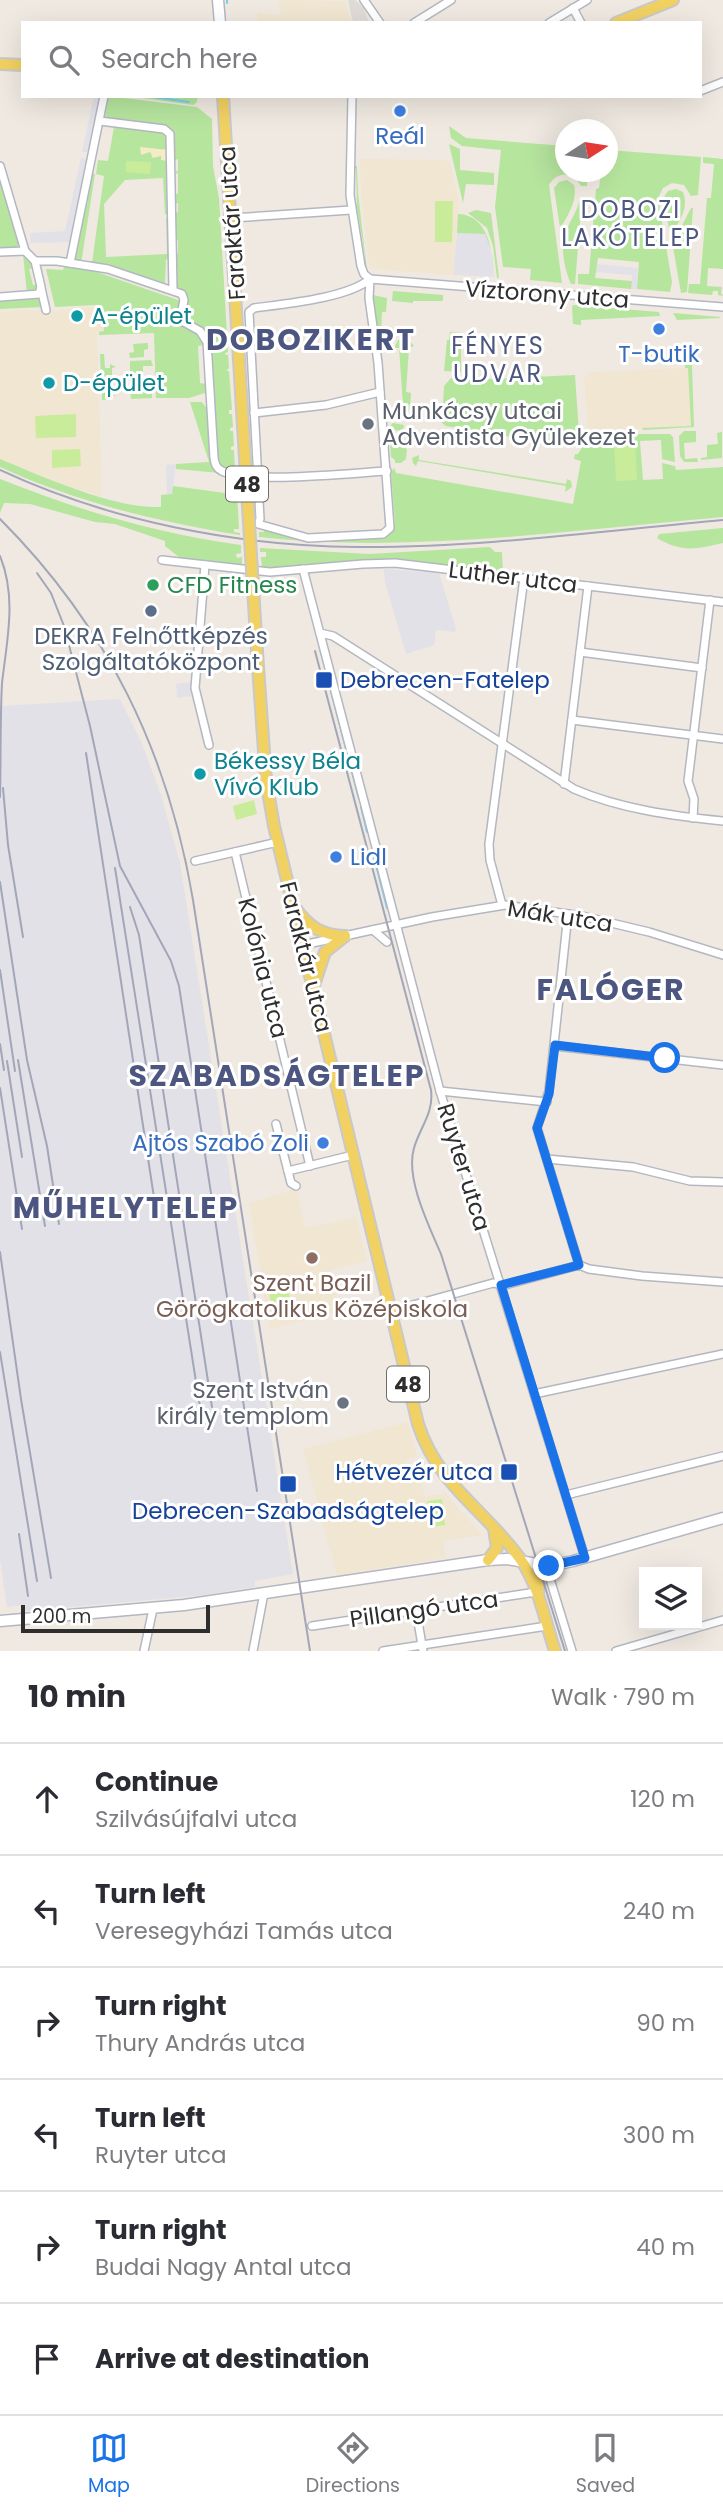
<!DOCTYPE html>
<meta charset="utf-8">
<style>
:root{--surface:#fff;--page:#f7f7f7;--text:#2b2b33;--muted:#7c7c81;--line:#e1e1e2;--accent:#1a73e8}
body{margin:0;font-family:Poppins,sans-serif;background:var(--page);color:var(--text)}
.controls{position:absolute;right:21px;bottom:21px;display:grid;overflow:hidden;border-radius:0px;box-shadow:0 7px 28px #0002}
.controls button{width:63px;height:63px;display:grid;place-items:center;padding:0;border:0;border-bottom:2px solid var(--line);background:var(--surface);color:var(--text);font:35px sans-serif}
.compass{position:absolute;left:555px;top:119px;width:63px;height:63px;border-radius:50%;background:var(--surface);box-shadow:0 7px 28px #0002;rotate:78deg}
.scale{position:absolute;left:21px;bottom:18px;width:189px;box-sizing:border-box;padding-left:7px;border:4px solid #2e2e2e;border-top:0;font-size:19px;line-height:24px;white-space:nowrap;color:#2e2e2e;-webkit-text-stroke:5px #fff;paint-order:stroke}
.stop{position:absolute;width:21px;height:21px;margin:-16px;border:5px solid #1a73e8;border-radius:50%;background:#fff}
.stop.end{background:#1a73e8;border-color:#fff;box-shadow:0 2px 7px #0008}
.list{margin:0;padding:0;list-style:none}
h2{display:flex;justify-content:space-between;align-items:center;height:91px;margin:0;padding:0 28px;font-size:30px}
h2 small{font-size:23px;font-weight:400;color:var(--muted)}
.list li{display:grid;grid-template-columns:46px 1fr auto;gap:21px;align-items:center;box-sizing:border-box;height:112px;padding:0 28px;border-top:2px solid var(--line)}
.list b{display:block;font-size:26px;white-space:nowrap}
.list p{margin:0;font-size:23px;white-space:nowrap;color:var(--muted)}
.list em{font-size:23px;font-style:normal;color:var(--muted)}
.icon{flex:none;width:38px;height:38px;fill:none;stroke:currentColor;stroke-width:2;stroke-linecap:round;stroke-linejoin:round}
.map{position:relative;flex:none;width:723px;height:1651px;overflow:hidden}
.search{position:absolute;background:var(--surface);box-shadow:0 7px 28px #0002;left:21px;right:21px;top:21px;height:77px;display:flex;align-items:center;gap:18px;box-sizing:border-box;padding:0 24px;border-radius:0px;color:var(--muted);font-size:26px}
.sheet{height:763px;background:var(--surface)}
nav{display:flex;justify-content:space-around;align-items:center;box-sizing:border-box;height:98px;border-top:2px solid var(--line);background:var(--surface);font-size:19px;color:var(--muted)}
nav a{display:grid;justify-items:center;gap:4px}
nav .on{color:var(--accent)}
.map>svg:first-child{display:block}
.industrial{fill:#e3e1e8}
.education{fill:#f0e6d1}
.green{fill:#b6e59e}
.sand{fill:#f3ecc5}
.pitch{fill:#c9ec9a}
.plaza{fill:#dfdcd8}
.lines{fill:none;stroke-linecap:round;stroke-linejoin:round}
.stream{stroke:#75cff0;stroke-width:2}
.street-casing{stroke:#b4b7c1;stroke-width:10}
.secondary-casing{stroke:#b4b7c1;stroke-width:13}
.primary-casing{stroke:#c9c9c9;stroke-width:14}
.street{stroke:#fff;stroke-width:7}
.secondary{stroke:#fff;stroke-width:10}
.primary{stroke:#f2d163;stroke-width:10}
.rail{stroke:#a3a6b8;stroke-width:2}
.primary-bridge-casing{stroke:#c9c9c9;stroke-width:14;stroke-linecap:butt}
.primary-bridge{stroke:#f2d163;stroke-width:10}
.route{stroke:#1a73e8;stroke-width:9}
.shop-dot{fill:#3f7fe0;stroke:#fff;stroke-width:2.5}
.culture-dot{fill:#0f9aa8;stroke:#fff;stroke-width:2.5}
.worship-dot{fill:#6b7280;stroke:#fff;stroke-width:2.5}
.leisure-dot{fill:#2e9e5b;stroke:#fff;stroke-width:2.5}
.service-dot{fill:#5c6f8a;stroke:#fff;stroke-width:2.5}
.transit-dot{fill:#1a4fb4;stroke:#fff;stroke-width:2.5}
.education-dot{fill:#8d6e63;stroke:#fff;stroke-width:2.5}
.labels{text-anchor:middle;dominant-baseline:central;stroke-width:6;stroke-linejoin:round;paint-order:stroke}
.shield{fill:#fff;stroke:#6d6d6d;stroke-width:2}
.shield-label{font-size:21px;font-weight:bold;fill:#2e2e2e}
.shop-label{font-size:23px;fill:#366cbe;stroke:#fff}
.street-label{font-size:23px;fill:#2e2e2e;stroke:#fff}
.culture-label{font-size:23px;fill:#0d838f;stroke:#fff;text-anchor:start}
.worship-label{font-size:23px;fill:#5b616d;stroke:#fff;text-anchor:start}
.leisure-label{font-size:23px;fill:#27864d;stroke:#fff;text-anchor:start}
.service-label{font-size:23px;fill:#4e5e75;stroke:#fff}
.transit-label{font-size:23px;fill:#164399;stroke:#fff;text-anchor:start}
.education-label{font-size:23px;fill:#785e54;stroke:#fff}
.neighbourhood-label{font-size:24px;letter-spacing:2px;fill:#4d5680;stroke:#fff}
.district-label{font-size:30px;font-weight:bold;letter-spacing:2px;fill:#4d5680;stroke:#fff}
</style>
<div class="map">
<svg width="723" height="1651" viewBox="0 0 723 1651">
<rect width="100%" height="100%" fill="#efe9e1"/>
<g class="industrial">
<polygon points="94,96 102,96 91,152 82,152"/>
<polygon points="81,158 88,159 72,242 31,243 30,233 65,231"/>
<polygon points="457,233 485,234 491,250 494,277 453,275"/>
<polygon points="597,264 638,268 637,289 631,289 632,275 595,272"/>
<polygon points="176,464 172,494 167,494 166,465"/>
<polygon points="384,569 439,573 456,629 455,632 436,630 434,645 406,654 385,582"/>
<polygon points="191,682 191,696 177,698 176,684"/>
<polygon points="120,699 141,741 161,795 180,863 293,1574 255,1581 255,1587 205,1595 25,1611 24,1605 7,1607 0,1560 0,706"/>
</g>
<g class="education">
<polygon points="279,0 345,1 351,23 258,23 257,12 281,16"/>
<polygon points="360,159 442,160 450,162 459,201 453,275 374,269 369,265 361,192"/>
<polygon points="84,307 103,308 104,332 97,332 102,496 61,484 0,459 0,312 18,310 57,311"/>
<polygon points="688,368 691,426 588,431 584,375 589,375 590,372"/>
<polygon points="297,1189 305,1228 356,1217 367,1261 330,1270 340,1312 270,1329 249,1203"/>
<polygon points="408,1422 417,1456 405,1460 407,1470 417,1467 425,1497 445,1493 482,1535 443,1541 446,1558 337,1575 303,1449"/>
</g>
<g class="green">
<polygon points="108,96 197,107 212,119 213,166 219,198 228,352 225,353 226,355 228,355 229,368 226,371 229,371 232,410 229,410 229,414 232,414 233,427 230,428 230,431 233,431 234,446 231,447 231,450 234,450 235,471 223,468 217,459 209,343 183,319 184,293 175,287 174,257 178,253 178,240 174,242 173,215 178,212 178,203 173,205 173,197 178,193 178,173 173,175 178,170 178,159 173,161 172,133 105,119"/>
<polygon points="128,96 192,96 198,97 197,102 193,105"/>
<polygon points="104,123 163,130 169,135 170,215 165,214 163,178 125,180 104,204 106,257 167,254 166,218 170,218 170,261 166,259 165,283 112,266 109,263 108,267 92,263 104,176 96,174 98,160 108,161 114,127 104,125"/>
<path d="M449,126L466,138L565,146L566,172H588L587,186H581C572,171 558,171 549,185L562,283L530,280L531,269L503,267L495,207L501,150L462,146L451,138Z"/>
<polygon points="449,144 460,149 460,170 494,173 494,185 466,184 463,203"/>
<polygon points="608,150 701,157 698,195 691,196 684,185 672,183 663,188 658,198 672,282 670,292 637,289 639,262 598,258 595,278 632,281 631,289 578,284 578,274 589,274 596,189 599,188 601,172 608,172"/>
<polygon points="703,157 723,159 723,269 708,268 707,286 722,287 721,293 723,296 718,295 718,291 713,291 712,295 688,293 689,284 700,284 707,198 711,198 714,164 703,163"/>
<polygon points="353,166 357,166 358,193 367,270 364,264 365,256 357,208 356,170"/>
<polygon points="91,173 95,174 81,264 76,262 74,257 88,201 86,200"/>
<polygon points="0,176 19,241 17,248 0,250"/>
<path d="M567,180L574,185C578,199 568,216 560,228L554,188L559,182Z"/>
<path d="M676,189L683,192C689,208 680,222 670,234L664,203L665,195L668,191Z"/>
<path d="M580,199H582L575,284H571C565,271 560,248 565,234C569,222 577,212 580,199Z"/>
<polygon points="691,208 693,208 687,292 681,293 673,247 675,239"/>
<polygon points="476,210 491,213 499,278 497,278 493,246 487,228 468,213"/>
<path d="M458,214C490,215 492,254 495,278L491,250L485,234L457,233Z"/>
<polygon points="23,254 34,268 29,269 33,285 38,284 37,291 27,294"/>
<polygon points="65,265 82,267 181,301 178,321 197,330 205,345 198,346 200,383 207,384 205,393 189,398 156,398 154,333 99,335 99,332 104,331 103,308 97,305 55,307 46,269 63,270"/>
<polygon points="393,291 443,295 443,301 413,301 413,303 392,301"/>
<polygon points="373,295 387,298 386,312 382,312 381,331 377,329"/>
<polygon points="37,298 41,301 44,307 0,309 0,300"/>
<polygon points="574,305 659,312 660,316 581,320 581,325 573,324 572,306"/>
<polygon points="673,313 720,317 720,318 677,320"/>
<polygon points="450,332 461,333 461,372 444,371 447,340 449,340"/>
<polygon points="398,340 410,341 414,346 409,348 406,392 411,393 410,410 404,416 399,414 398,406 403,405 399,348 394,348"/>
<polygon points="148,343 148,349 144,350 144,357 130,358 129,353 134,352 133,344"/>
<polygon points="100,354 104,354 105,368 110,368 110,364 116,367 112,368 112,380 117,380 117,383 112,383 113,395 117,396 109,396 108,400 102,400"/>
<polygon points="151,360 153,366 143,366 143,374 130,375 130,361"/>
<polygon points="685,361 693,362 692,366 694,427 643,430 642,428 691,426 688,368 685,368"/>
<polygon points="575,375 579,433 570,447 446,426 442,423 444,386 451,378 494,379"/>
<polygon points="143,384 144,392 152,392 152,398 131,399 130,385"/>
<polygon points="190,402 202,402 207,409 212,462 220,473 176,469 176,464 209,462"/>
<polygon points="393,423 404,425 403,431 394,430 392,444 405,447 407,450 406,459 401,463 395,463 395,460 391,457 389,427"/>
<polygon points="684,431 696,431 696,442 684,443 685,459 697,458 698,462 684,462 680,456 679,436"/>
<polygon points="722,432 722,458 701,460 701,458 707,457 707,445 718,444 717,433"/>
<path d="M634,434H670L673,437L675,462L662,459L661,440L640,441L643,480L663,479L662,463L675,466L676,470L723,467V517C569,530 413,554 259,537V532H264V528L307,540L353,539L389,535L395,523L391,472L394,468L396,473L573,504L581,461L574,459L575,454H578L589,436Z"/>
<polygon points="419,455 419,460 566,484 567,479 571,481 572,487 565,492 566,486 418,461 416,466 413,463 412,458"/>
<path d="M0,459C44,477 114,509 161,507V513V495L172,494L173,486L225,493L227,475L236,476L239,529H234V532L240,533V535C158,522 76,502 0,467Z"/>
<path d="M0,479C78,510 158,534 241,545V553L236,554L237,558L242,557V566L179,557L165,546V541L115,524L95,522L30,504L4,503L0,513Z"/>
<path d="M723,528V543C696,549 682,553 657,538L659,534Z"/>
<polygon points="490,547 495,552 502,552 503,573 429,564 262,568 261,557 266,557 266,552 260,552 260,548 369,554"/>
</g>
<polygon class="sand" points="140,147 169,150 168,161 161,160 161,156 153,158 150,152 141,155"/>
<g class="pitch">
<polygon points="126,161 151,162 150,174 126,172"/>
<polygon points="435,201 453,201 452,242 435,242"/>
<polygon points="76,414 76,437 36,438 35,416"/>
<polygon points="635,441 637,480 616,481 614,442"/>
<polygon points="80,449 81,466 52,468 52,450"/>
<polygon points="254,800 257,814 236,820 233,806"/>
<polygon points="285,1278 292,1307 273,1311 267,1283"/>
<polygon points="442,1499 445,1525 431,1527 427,1501"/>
</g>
<polygon class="plaza" points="348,0 355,0 364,8 369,23 364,23 363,20 359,22 359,19 357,23 353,23"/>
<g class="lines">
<g class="stream">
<polyline points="227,0 227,3"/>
<polyline points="146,96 189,102"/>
<polyline points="320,649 326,671"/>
<polyline points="327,676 359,799"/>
<polyline points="361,807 367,832"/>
<polyline points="373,853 387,908"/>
</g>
<g class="street-casing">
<g id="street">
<polyline points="364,0 380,23"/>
<polyline points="573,8 581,23"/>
<polyline points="414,23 451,0"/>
<polyline points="549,23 587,0"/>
<polyline points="700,91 723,82"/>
<polyline points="352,96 350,195 361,266 364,274 370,279"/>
<polyline points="100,121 164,129 170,134 173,290"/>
<polyline points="0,166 25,251 35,261"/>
<polyline points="232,218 351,210"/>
<polyline points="0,252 25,251"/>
<path d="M35,261H57L108,269L182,294L184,300L180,320L200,331L207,342L214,458C215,464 216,468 222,471C249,484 352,473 387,471"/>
<polyline points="70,263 104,96"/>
<path d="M370,279L369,298L378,363L390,528L383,534L308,538L258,524L260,519L249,312L254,308C284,304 348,298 370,279Z"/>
<polyline points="370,279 723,307"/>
<polyline points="41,288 46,310"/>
<polyline points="0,297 39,294 41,287 35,261"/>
<polyline points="254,413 326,405 380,392"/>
<polyline points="162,560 270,572 363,564 395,563 723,602"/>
<polyline points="205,565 195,688 209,745"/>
<polyline points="303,569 440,1091 585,1558"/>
<path d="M320,633L333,636L574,789C620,809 673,816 723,821"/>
<polyline points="580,652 702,668"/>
<polyline points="572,720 723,739"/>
<polyline points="564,784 588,586"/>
<polyline points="693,818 694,799 688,781 710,600"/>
<polyline points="235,852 310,1166"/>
<polyline points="195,861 278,842"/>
<polyline points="502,905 490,860 489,844 524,578"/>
<polyline points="568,914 549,1091 537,1128 579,1265"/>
<polyline points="373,930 387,942"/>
<polyline points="303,945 432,917 505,905 582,916 649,932 723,955"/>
<polyline points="555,1046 723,1065"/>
<polyline points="440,1091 547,1102"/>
<polyline points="276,1124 291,1183 296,1186"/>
<polyline points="547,1159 633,1167 690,1181 723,1182"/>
<polyline points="288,1171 353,1155"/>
<polyline points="390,1308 402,1308 493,1283 505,1285 579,1265 589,1269 642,1276 723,1282"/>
<polyline points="534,1394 723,1354"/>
<polyline points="566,1495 723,1456"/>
<polyline points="550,1579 572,1651"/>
<polyline points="416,1610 423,1651"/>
<polyline points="312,1626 536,1592"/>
<polyline points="144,1651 153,1609"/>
<polyline points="253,1651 264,1593"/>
<polyline points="383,1651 547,1626"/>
<polyline points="616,1651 723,1620"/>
</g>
</g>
<g class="secondary-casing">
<g id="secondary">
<polyline points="218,0 220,23"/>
<polyline points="0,1621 184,1605 488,1560 507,1559 549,1566 573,1561 723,1518"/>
</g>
</g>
<g class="primary-casing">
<g id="primary">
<polyline points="616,23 673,0"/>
<polyline points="0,64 23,65"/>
<polyline points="223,96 243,426"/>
<path d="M257,652L266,780L274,826L418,1424C438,1486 486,1510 521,1560C539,1586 545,1621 555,1651"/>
<path d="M295,908C309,927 321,935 345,936"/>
<polyline points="314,985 325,952 345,936"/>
<polyline points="488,1560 497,1548 494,1529"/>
<polyline points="538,1593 539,1580 549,1566"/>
</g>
</g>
<use href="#street" class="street"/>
<use href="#secondary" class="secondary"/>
<use href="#primary" class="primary"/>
<g class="rail">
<path d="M0,470C109,521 237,546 357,547C479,548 602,531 723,520"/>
<path d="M0,519C107,626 168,752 193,900L310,1651"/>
<path d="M0,556C17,598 7,639 2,683C0,721 1,759 0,797"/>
<polyline points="37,573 51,593 64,626 90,726 120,866 171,961 179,986 257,1491"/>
<path d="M315,651L431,1090C434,1113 420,1127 414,1148C405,1178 429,1226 441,1254L565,1651"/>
<polyline points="86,753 157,1217"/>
<polyline points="3,788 8,845 23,937"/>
<polyline points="115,868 200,1407"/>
<polyline points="0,882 27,1060 47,1146 59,1224"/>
<polyline points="130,907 139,935 212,1407"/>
<polyline points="0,970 15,1071"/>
<polyline points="0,1044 4,1070"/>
<polyline points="18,1060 45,1226"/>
<polyline points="7,1061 22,1157"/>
<polyline points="0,1088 22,1229"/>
<polyline points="0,1252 21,1399 51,1578"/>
<polyline points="0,1352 37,1581"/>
<polyline points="19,1534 28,1596"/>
</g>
<g class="primary-bridge-casing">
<polyline id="primary-bridge" points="243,426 257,652"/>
</g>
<use href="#primary-bridge" class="primary-bridge"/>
</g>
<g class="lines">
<polyline class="route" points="549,1566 585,1558 501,1285 579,1265 537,1128 549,1094 555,1045 665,1058"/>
</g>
<g class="shop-dot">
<circle cx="400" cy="111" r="7"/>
<circle cx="659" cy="329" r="7"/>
<circle cx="336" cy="857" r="7"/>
<circle cx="323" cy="1143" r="7"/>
</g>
<g class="culture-dot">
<circle cx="77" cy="316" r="7"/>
<circle cx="49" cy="383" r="7"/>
<circle cx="200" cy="774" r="7"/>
</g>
<g class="worship-dot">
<circle cx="368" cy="424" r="7"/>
<circle cx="343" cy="1403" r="7"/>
</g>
<circle class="leisure-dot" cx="153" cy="585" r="7"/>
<circle class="service-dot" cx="151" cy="611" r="7"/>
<g class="transit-dot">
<rect x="315" y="671" width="18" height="18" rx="3.5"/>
<rect x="500" y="1463" width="18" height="18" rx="3.5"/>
<rect x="279" y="1475" width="18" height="18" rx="3.5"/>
</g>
<circle class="education-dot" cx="312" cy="1258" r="7"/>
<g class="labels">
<g class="shield">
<rect x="226" y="466.5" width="42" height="35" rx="5"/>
<rect x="387" y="1366.5" width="42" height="35" rx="5"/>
</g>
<g class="shield-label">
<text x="247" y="484">48</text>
<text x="408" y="1384">48</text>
</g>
<g class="shop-label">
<text x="400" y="136">Reál</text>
<text x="659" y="354">T-butik</text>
<text x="350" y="857" text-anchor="start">Lidl</text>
<text x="309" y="1143" text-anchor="end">Ajtós Szabó Zoli</text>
</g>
<g class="street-label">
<text transform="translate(232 223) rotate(-94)">Faraktár utca</text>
<text transform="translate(547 294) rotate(4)">Víztorony utca</text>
<text transform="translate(513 577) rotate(7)">Luther utca</text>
<text transform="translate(560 916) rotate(9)">Mák utca</text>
<text transform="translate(306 957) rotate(76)">Faraktár utca</text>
<text transform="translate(263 968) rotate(76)">Kolónia utca</text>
<text transform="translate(464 1167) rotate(73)">Ruyter utca</text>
<text transform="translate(424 1609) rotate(-8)">Pillangó utca</text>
</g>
<g class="culture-label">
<text x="91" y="316">A-épület</text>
<text x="63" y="383">D-épület</text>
<text x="214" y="761">Békessy Béla<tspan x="214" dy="26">Vívó Klub</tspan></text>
</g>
<g class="worship-label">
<text x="382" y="411">Munkácsy utcai<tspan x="382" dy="26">Adventista Gyülekezet</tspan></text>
<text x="329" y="1390" text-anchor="end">Szent István<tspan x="329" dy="26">király templom</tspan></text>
</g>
<g class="leisure-label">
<text x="167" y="585">CFD Fitness</text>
</g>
<g class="service-label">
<text x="151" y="636">DEKRA Felnőttképzés<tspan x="151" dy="26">Szolgáltatóközpont</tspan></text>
</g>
<g class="transit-label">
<text x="340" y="680">Debrecen-Fatelep</text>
<text x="493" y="1472" text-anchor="end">Hétvezér utca</text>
<text x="288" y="1511" text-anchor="middle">Debrecen-Szabadságtelep</text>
</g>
<g class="education-label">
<text x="312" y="1283">Szent Bazil<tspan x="312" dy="26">Görögkatolikus Középiskola</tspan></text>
</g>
<g class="neighbourhood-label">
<text x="631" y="209">DOBOZI<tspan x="631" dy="28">LAKÓTELEP</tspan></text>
<text x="498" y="345">FÉNYES<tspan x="498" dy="28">UDVAR</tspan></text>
</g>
<g class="district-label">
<text x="311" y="339">DOBOZIKERT</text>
<text x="611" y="989">FALÓGER</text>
<text x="277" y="1075">SZABADSÁGTELEP</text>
<text x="126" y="1207">MŰHELYTELEP</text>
</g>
</g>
</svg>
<div class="controls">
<button><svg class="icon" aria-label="layers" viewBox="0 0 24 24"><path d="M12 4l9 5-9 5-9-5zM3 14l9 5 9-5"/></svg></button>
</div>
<svg class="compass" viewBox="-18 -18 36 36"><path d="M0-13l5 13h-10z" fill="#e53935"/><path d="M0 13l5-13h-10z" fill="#7c7c81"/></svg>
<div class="scale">200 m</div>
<div class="stop" style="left:665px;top:1058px"></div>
<div class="stop end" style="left:549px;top:1566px"></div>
<div class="search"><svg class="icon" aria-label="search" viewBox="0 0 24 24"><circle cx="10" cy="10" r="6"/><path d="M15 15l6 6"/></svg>Search here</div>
</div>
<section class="sheet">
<h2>10 min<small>Walk · 790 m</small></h2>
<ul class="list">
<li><svg class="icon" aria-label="ahead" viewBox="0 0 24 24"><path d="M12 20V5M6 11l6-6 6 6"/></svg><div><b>Continue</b><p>Szilvásújfalvi utca</p></div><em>120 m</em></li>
<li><svg class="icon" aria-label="left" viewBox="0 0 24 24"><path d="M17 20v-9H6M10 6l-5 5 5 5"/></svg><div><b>Turn left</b><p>Veresegyházi Tamás utca</p></div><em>240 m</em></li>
<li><svg class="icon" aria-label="right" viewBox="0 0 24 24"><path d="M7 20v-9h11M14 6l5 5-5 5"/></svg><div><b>Turn right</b><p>Thury András utca</p></div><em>90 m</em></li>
<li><svg class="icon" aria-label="left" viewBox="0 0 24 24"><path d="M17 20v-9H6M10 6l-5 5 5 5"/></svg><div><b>Turn left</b><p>Ruyter utca</p></div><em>300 m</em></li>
<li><svg class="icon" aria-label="right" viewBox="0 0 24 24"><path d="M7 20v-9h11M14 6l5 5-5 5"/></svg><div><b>Turn right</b><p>Budai Nagy Antal utca</p></div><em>40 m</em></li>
<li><svg class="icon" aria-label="arrive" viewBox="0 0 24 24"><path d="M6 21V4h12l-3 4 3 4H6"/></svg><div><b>Arrive at destination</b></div></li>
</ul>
</section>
<nav>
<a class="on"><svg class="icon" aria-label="map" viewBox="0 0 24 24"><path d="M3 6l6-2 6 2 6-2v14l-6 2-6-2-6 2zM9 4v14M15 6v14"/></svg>Map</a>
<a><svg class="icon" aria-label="directions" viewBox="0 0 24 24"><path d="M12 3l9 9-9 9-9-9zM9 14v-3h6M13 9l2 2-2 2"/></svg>Directions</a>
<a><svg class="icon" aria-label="saved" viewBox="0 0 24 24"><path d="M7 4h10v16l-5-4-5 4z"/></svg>Saved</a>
</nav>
